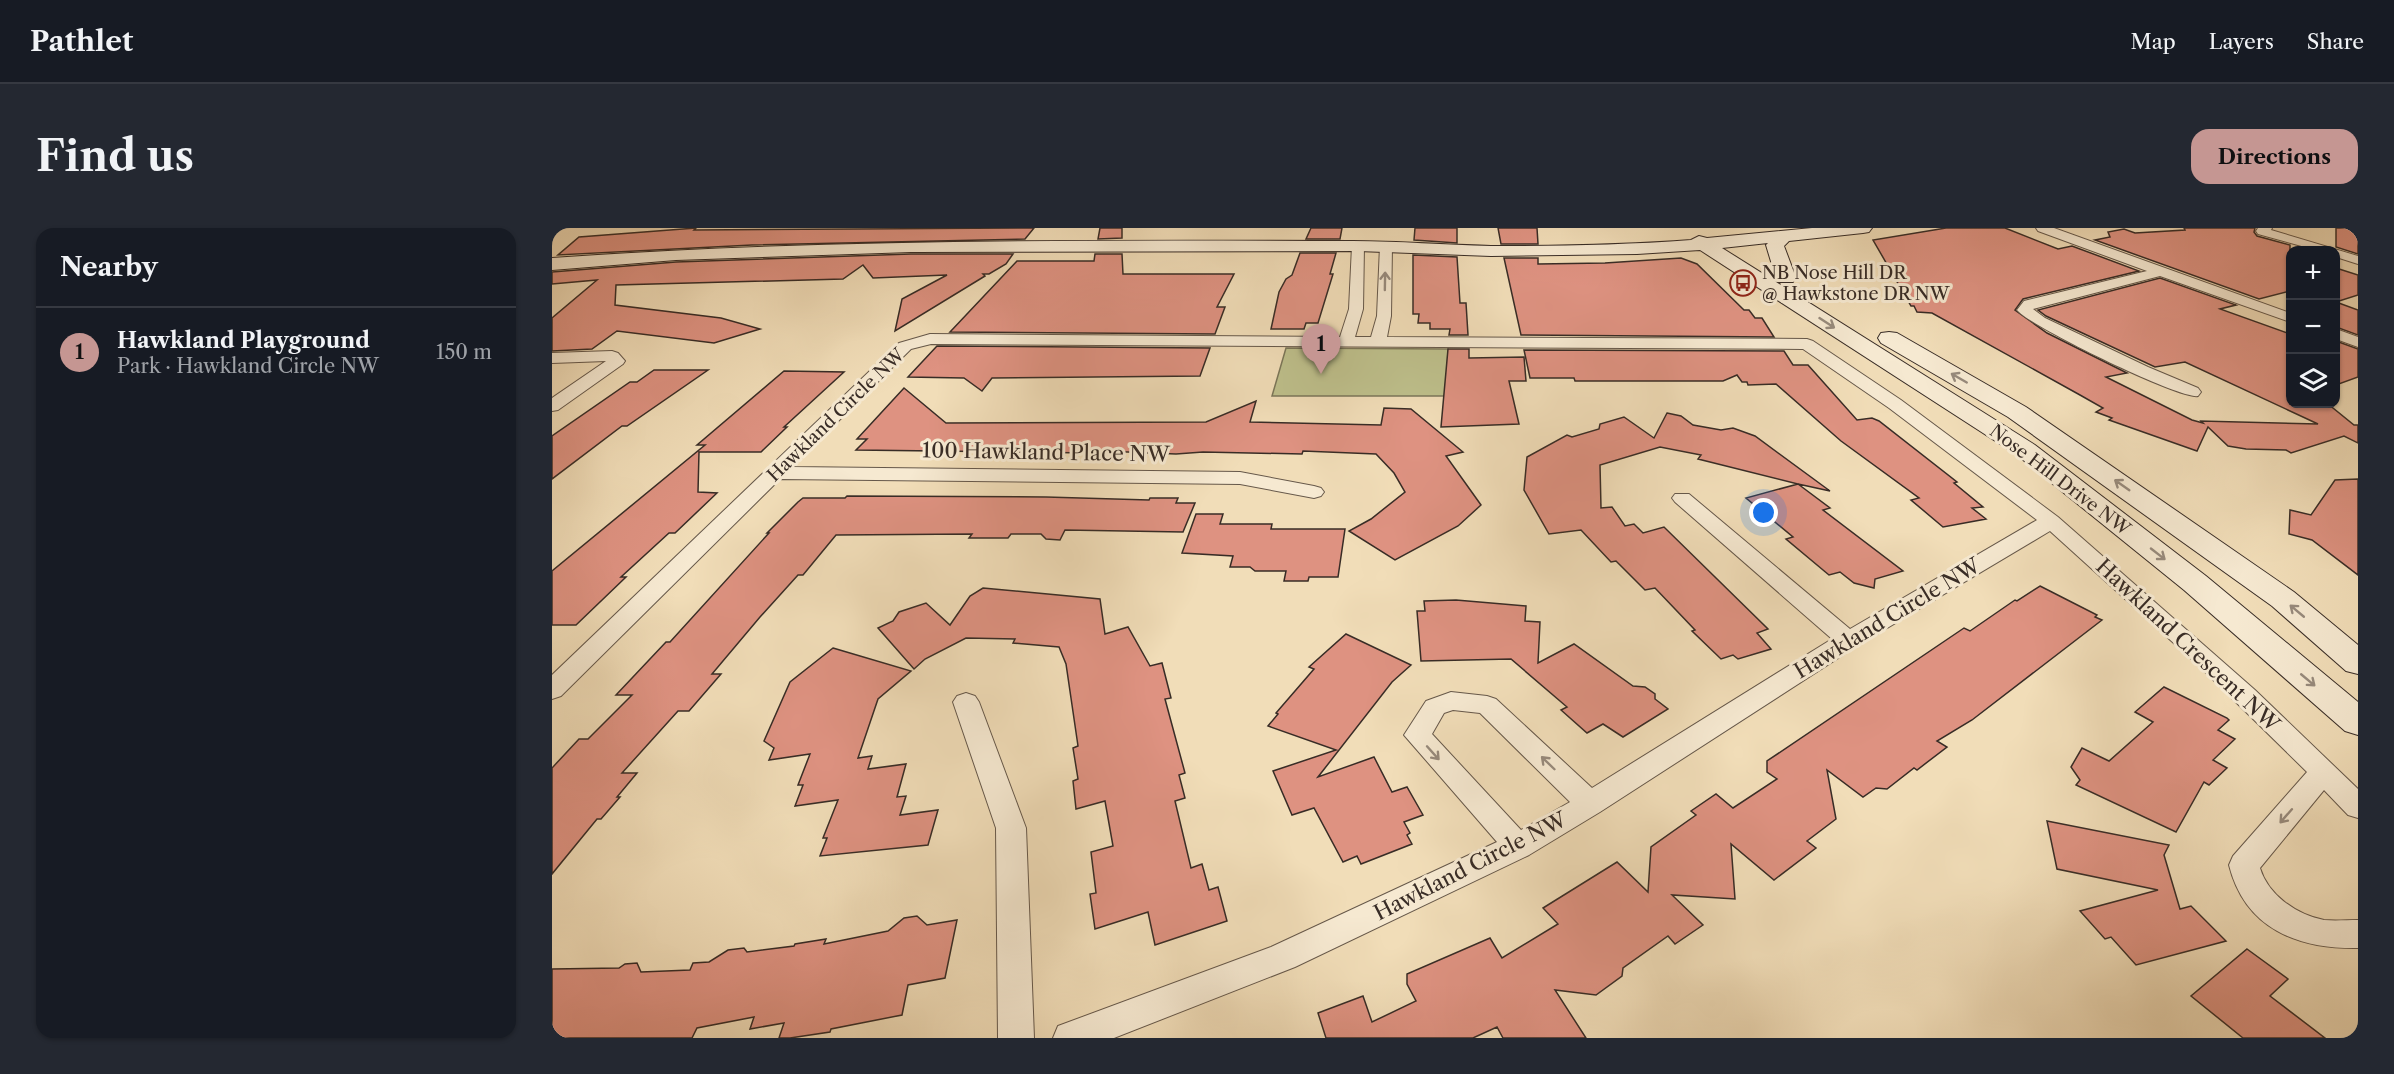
<!DOCTYPE html>
<meta charset="utf-8">
<style>
:root{--surface:#171b24;--page:#242831;--text:#f1f3f6;--muted:#9ea1a6;--line:#363941;--accent:#c59692}
body{margin:0;font-family:"Libre Caslon Text",serif;background:var(--page);color:var(--text)}
.controls{position:absolute;right:18px;top:18px;display:grid;overflow:hidden;border-radius:12px;box-shadow:0 2px 4px #0004}
.controls button{width:54px;height:54px;display:grid;place-items:center;padding:0;border:0;border-bottom:2px solid var(--line);background:var(--surface);color:var(--text);font:30px sans-serif}
.you{position:absolute;left:1212px;top:285px;width:21px;height:21px;margin:-15px;border:4px solid #fff;border-radius:50%;background:#1a73e8;box-shadow:0 0 0 9px #1a73e833}
.badge{display:grid;place-items:center;width:39px;height:39px;border-radius:50%;background:var(--accent);color:#111;font-size:20px;font-weight:700}
.pin{position:absolute;translate:-50% -50px;filter:drop-shadow(0 2px 3px #0008)}
.pin::after{content:'';position:absolute;top:32px;width:21px;height:18px;background:inherit;clip-path:polygon(0 0,100% 0,50% 100%)}
.list{margin:0;padding:0;list-style:none}
h2{display:flex;justify-content:space-between;align-items:center;height:78px;margin:0;padding:0 24px;font-size:26px}
h2 small{font-size:20px;font-weight:400;color:var(--muted)}
.list li{display:grid;grid-template-columns:39px 1fr auto;gap:18px;align-items:center;box-sizing:border-box;height:90px;padding:0 24px;border-top:2px solid var(--line)}
.list b{display:block;font-size:22px;white-space:nowrap}
.list p{margin:0;font-size:20px;white-space:nowrap;color:var(--muted)}
.list em{font-size:20px;font-style:normal;color:var(--muted)}
.icon{flex:none;width:33px;height:33px;fill:none;stroke:currentColor;stroke-width:2;stroke-linecap:round;stroke-linejoin:round}
.map{position:relative;flex:none;width:1806px;height:810px;overflow:hidden;border-radius:18px}
header{display:flex;align-items:center;gap:36px;box-sizing:border-box;height:84px;padding:0 30px;background:var(--surface);border-bottom:2px solid var(--line)}
header strong{font-size:28px}
nav{display:flex;gap:33px;margin-inline-start:auto;font-size:21px}
.intro{display:flex;align-items:center;justify-content:space-between;box-sizing:border-box;height:144px;padding:0 36px}
h1{margin:0;font-size:42px}
.button{padding:15px 27px;border-radius:18px;background:var(--accent);color:#111;font-size:21px;font-weight:700}
main{display:flex;gap:36px;padding:0 36px}
aside{flex:1;background:var(--surface);border-radius:18px;box-shadow:0 2px 4px #0004}
.map>svg:first-child{display:block}
.green{fill:#bec08c;stroke:#7b7659;stroke-width:1.5}
.building{fill:#de9281;stroke:#382c26;stroke-width:1.5}
.lines{fill:none;stroke-linecap:round;stroke-linejoin:round}
.street-casing{stroke:#66584a;stroke-width:2}
.secondary-casing{stroke:#382c26;stroke-width:2}
.street{fill:#f6e9d1;fill-rule:evenodd}
.secondary{fill:#f6e9d1;fill-rule:evenodd}
.oneway{stroke:#978a7c}
.labels{text-anchor:middle;dominant-baseline:central;stroke-width:6;stroke-linejoin:round;paint-order:stroke}
.far-poi-label{font-size:18px;fill:#382c26;stroke:#f6e9d1;text-anchor:start}
.far-street-label{font-size:18px;fill:#382c26;stroke:#f6e9d1}
.street-label{font-size:21px;fill:#382c26;stroke:#f6e9d1}
</style>
<header>
<strong>Pathlet</strong>
<nav><a>Map</a><a>Layers</a><a>Share</a></nav>
</header>
<div class="intro"><h1>Find us</h1><a class="button">Directions</a></div>
<main>
<aside>
<h2>Nearby<small></small></h2>
<ul class="list">
<li><span class="badge">1</span><div><b>Hawkland Playground</b><p>Park · Hawkland Circle NW</p></div><em>150 m</em></li>
</ul>
</aside>
<div class="map">
<svg width="1806" height="810" viewBox="0 0 1806 810">
<rect width="100%" height="100%" fill="#f1ddb8"/>
<filter id="stains"><feTurbulence type="fractalNoise" baseFrequency=".00333" numOctaves="4"/><feColorMatrix values="0 0 0 0 .2 0 0 0 0 .09 0 0 0 0 .02 0 0 0 .5 -.17"/></filter>
<radialGradient id="worn" r=".72"><stop offset=".6" stop-color="#630" stop-opacity="0"/><stop offset="1" stop-color="#630" stop-opacity=".3"/></radialGradient>
<polygon class="green" points="734,120 896,121 894,168 720,168"/>
<g class="building">
<polygon points="144,0 142,2 482,0 473,11 200,17 6,27 27,9"/>
<polygon points="548,0 570,0 570,10 546,11"/>
<polygon points="759,0 790,0 788,11 754,11"/>
<polygon points="863,0 905,0 905,15 862,12"/>
<polygon points="946,0 985,0 986,16 949,16"/>
<polygon points="1394,0 1453,0 1506,21 1520,18 1587,43 1471,71 1463,82 1495,105 1575,145 1554,149 1640,192 1651,195 1649,193 1766,196 1633,134 1603,139 1494,88 1486,82 1608,50 1684,77 1668,81 1738,106 1738,176 1776,176 1802,197 1806,197 1806,215 1792,208 1739,225 1734,222 1694,221 1676,218 1656,199 1645,223 1557,192 1560,190 1544,184 1551,180 1528,167 1380,85 1365,84 1362,78 1359,78 1321,12"/>
<polygon points="1632,0 1703,0 1702,4 1705,8 1738,17 1738,63 1707,71 1543,12 1558,9 1556,4 1572,1 1583,5 1633,2"/>
<polygon points="1784,0 1806,0 1806,26 1784,19"/>
<polygon points="748,25 784,25 778,46 781,46 766,95 754,95 752,101 719,101 727,64 734,51 740,47"/>
<polygon points="359,26 461,26 454,36 437,46 431,46 433,48 343,103 350,71 395,47 321,50 311,37 291,51 64,57 63,77 169,90 208,101 162,115 65,103 40,121 0,123 0,90 45,52 0,56 0,44 124,34"/>
<polygon points="543,26 570,26 571,46 682,46 665,79 673,79 663,106 398,104 465,33 542,33"/>
<polygon points="861,27 905,29 908,75 914,75 916,107 897,107 898,101 878,101 878,95 866,95 867,86 861,86"/>
<polygon points="952,30 986,30 986,36 1053,35 1129,30 1145,36 1192,82 1197,82 1203,90 1210,90 1222,109 969,107"/>
<polygon points="1784,40 1806,47 1806,67 1784,74"/>
<polygon points="1784,74 1806,82 1806,107 1784,99"/>
<polygon points="1784,113 1806,121 1806,149 1784,157"/>
<polygon points="385,118 658,120 648,148 440,150 430,163 412,150 356,149"/>
<polygon points="896,121 917,121 917,130 972,129 974,153 957,153 967,196 889,199"/>
<polygon points="972,122 1232,123 1241,137 1256,137 1305,192 1320,190 1327,193 1405,254 1402,255 1431,279 1420,280 1434,291 1391,299 1359,272 1367,270 1289,213 1224,156 1196,157 1195,154 1190,154 1185,147 1171,153 1023,153 1022,150 978,150"/>
<polygon points="102,142 156,142 75,198 70,198 0,251 0,208 78,154 85,154"/>
<polygon points="232,143 292,144 232,199 235,199 209,224 147,224 146,264 165,265 123,305 117,305 69,349 74,349 24,397 0,397 0,343 153,217 145,217"/>
<polygon points="352,160 394,195 654,194 704,173 698,194 829,197 832,180 859,181 911,224 894,228 929,277 906,298 843,332 797,303 819,291 853,264 842,245 824,226 751,223 750,226 651,224 624,226 552,223 551,225 538,225 304,222 315,211 305,211"/>
<polygon points="1115,185 1129,188 1141,197 1169,202 1181,200 1203,208 1278,263 1246,256 1278,280 1271,282 1351,343 1323,351 1322,360 1302,355 1288,344 1277,347 1234,311 1241,309 1194,270 1246,256 1146,231 1149,227 1108,219 1048,237 1049,280 1060,279 1073,298 1082,296 1091,305 1112,299 1216,401 1205,405 1219,421 1186,431 1181,427 1169,431 1140,403 1143,402 1103,360 1093,362 1064,333 1059,334 1029,302 997,306 972,262 975,229 1015,207 1020,209 1047,201 1048,196 1072,189 1102,210"/>
<polygon points="1806,251 1806,347 1760,312 1737,306 1738,282 1759,287 1783,252"/>
<polygon points="295,268 494,269 597,272 598,270 626,270 624,275 643,275 631,304 513,302 508,312 494,311 489,306 459,306 456,310 417,310 420,306 284,307 251,347 246,347 208,389 160,446 169,446 137,483 126,483 70,545 85,545 65,569 68,569 49,591 45,591 0,646 0,540 27,511 36,511 80,467 64,467 114,414 118,414 217,305 215,305 246,274 251,270 293,270"/>
<polygon points="644,286 671,286 668,296 720,296 719,301 793,301 786,349 757,349 756,353 732,353 734,343 703,343 698,339 678,339 681,328 630,325"/>
<polygon points="1488,358 1545,387 1543,389 1550,392 1420,492 1385,513 1395,519 1365,542 1362,540 1335,561 1324,560 1311,569 1275,542 1284,591 1255,613 1264,620 1222,652 1179,616 1183,671 1120,667 1151,697 1123,716 1116,708 1071,740 1070,748 1044,767 1003,762 1034,810 951,810 945,799 921,810 774,810 766,785 811,768 820,794 864,773 855,756 855,746 938,710 950,730 1006,696 991,680 1065,634 1096,664 1099,619 1144,587 1139,583 1164,566 1181,580 1225,551 1215,544 1215,533 1412,400 1418,403 1463,372 1465,373"/>
<polygon points="431,360 548,371 553,406 576,399 598,438 610,435 619,470 613,471 633,545 627,547 633,570 623,573 639,640 650,636 657,662 666,659 675,693 603,717 596,684 543,701 538,666 544,665 539,624 561,618 553,573 524,581 521,553 526,551 521,520 526,518 514,436 507,419 461,415 463,411 414,410 373,431 362,441 326,400 341,393 347,384 374,375 398,397 418,368"/>
<polygon points="904,372 974,378 973,393 988,394 986,435 1022,416 1081,458 1093,459 1103,466 1103,471 1116,481 1071,509 1051,496 1035,505 1009,482 1015,479 959,431 869,433 865,383 873,383 872,373"/>
<polygon points="794,406 859,437 840,454 766,549 822,529 840,564 855,559 871,587 852,594 858,605 855,607 860,616 809,636 805,628 791,634 762,580 740,587 721,543 784,522 716,498 726,486 724,485 762,441 757,439"/>
<polygon points="281,420 359,443 326,471 306,530 320,528 316,541 354,536 345,569 354,568 348,587 386,582 376,617 268,628 275,610 271,610 286,572 243,578 251,557 246,557 258,526 217,532 222,520 212,513 238,454"/>
<polygon points="1612,459 1675,490 1677,492 1666,502 1683,511 1661,532 1675,540 1657,557 1652,554 1624,604 1524,557 1528,552 1519,539 1530,520 1557,533 1601,494 1583,484"/>
<polygon points="1495,593 1617,617 1612,627 1628,681 1639,678 1674,713 1584,737 1559,709 1553,711 1528,683 1606,662 1505,641"/>
<polygon points="365,688 375,697 405,692 393,750 356,757 350,787 279,801 278,804 238,810 227,810 232,795 198,801 202,789 145,800 140,810 0,810 0,741 67,740 73,736 85,735 89,744 138,742 141,735 157,734 176,722 192,720 195,724 242,718 243,716 274,711 272,716 336,703 352,690"/>
<polygon points="1695,721 1736,751 1718,768 1773,810 1691,810 1639,768"/>
</g>
<g class="lines">
<g class="street-casing">
<g id="street">
<path d="M1484,0H1502L1738,85V94L1608,48L1481,81L1493,90L1596,139L1646,160L1649,164L1646,168C1629,172 1477,98 1465,82L1472,73L1595,43L1486,3Z"/>
<polygon points="1706,0 1720,0 1719,2 1806,28 1806,36 1784,29 1784,22 1764,22 1706,6 1704,3"/>
<path d="M806,14L812,18L811,81L803,109H819L825,88L828,18L834,14L840,18L839,88L835,109L1255,111L1261,113L1349,172L1506,289L1703,462L1806,561V590L1796,587L1772,562L1708,640C1716,667 1745,687 1772,692C1783,693 1795,692 1806,692V720C1746,721 1693,701 1677,637L1681,628L1755,544L1647,438L1498,303L1305,418L1048,584L977,627L743,739L562,810H501L506,798L719,719L945,614L852,507L874,473L899,464L935,468L944,471L1040,560L1280,411L1123,274L1120,270L1123,266H1137L1298,401L1485,292L1337,180L1251,121L379,116L359,121L240,239L688,244L762,258L769,260L772,264L769,268L762,270L688,256L228,251L9,468L0,471V447L347,115L378,106L788,109L797,81L800,18ZM901,482L928,485L1018,574L969,602L880,506L892,485Z"/>
<polygon points="1784,101 1806,109 1806,119 1784,111"/>
<polygon points="60,123 66,125 73,133 71,136 6,182 0,183 0,170 54,133 0,135 0,125"/>
<polygon points="414,465 423,468 427,474 474,600 482,810 446,810 444,600 401,474 405,468"/>
</g>
</g>
<g class="secondary-casing">
<g id="secondary">
<path d="M1260,0H1320L1317,4L1311,5L1237,13L1232,18L1244,50L1241,54H1227L1224,50L1214,17L1216,15L1170,20L1483,217L1654,348L1806,474V507L1793,503L1632,362L1465,227L1148,22L1085,26L939,28L806,23L359,24L124,32L0,42V30C267,11 534,12 801,13C847,13 893,17 939,18C1005,18 1073,17 1139,12L1147,8L1155,10Z"/>
<polygon points="1337,104 1345,105 1474,179 1742,364 1806,417 1806,446 1794,443 1720,378 1456,189 1329,115 1326,110 1329,105"/>
</g>
</g>
<use href="#street" class="street"/>
<use href="#secondary" class="secondary"/>
</g>
<defs><path id="oneway-shaft" d="M-6 0H5M1.5-3L5.5 0L1.5 3" fill="none" stroke-width="1.6" stroke-linecap="round" stroke-linejoin="round" transform="scale(1.5)"/></defs>
<g class="oneway">
<use href="#oneway-shaft" transform="translate(833 53) rotate(-89)"/>
<use href="#oneway-shaft" transform="translate(1275 95) rotate(33)"/>
<use href="#oneway-shaft" transform="translate(1407 150) rotate(-150)"/>
<use href="#oneway-shaft" transform="translate(1570 257) rotate(-145)"/>
<use href="#oneway-shaft" transform="translate(1606 326) rotate(38)"/>
<use href="#oneway-shaft" transform="translate(1745 383) rotate(-140)"/>
<use href="#oneway-shaft" transform="translate(1756 452) rotate(40)"/>
<use href="#oneway-shaft" transform="translate(881 525) rotate(48)"/>
<use href="#oneway-shaft" transform="translate(996 535) rotate(-136)"/>
<use href="#oneway-shaft" transform="translate(1734 588) rotate(131)"/>
</g>
<defs>
<g id="bus-ring" transform="scale(1.35)"><circle r="9.5" fill="#f6e9d1" stroke="#8f2418" stroke-width="1.5"/><path d="M-5-6H5V4H4V6H2V4H-2V6H-4V4H-5ZM-3.5-4V0h7V-4ZM-3.5 1.2v1.5H-2V1.2ZM2 1.2v1.5H3.5V1.2Z" fill="#8f2418"/></g>
</defs>
<g fill-rule="evenodd">
<use href="#bus-ring" x="1191" y="55"/>
</g>
<g class="labels">
<g class="far-poi-label">
<text x="1210" y="45">NB Nose Hill DR<tspan x="1210" dy="21">@ Hawkstone DR NW</tspan></text>
</g>
<g class="far-street-label">
<text transform="translate(284 187) rotate(-44)">Hawkland Circle NW</text>
<text transform="translate(1508 252) rotate(37)">Nose Hill Drive NW</text>
</g>
<g class="street-label">
<text transform="translate(494 224) rotate(1)">100 Hawkland Place NW</text>
<text transform="translate(1335 390) rotate(-31)">Hawkland Circle NW</text>
<text transform="translate(1636 417) rotate(43)">Hawkland Crescent NW</text>
<text transform="translate(918 638) rotate(-27)">Hawkland Circle NW</text>
</g>
</g>
<rect width="100%" height="100%" filter="url(#stains)"/>
<rect width="100%" height="100%" fill="url(#worn)"/>
</svg>
<div class="controls">
<button>+</button>
<button>−</button>
<button><svg class="icon" aria-label="layers" viewBox="0 0 24 24"><path d="M12 4l9 5-9 5-9-5zM3 14l9 5 9-5"/></svg></button>
</div>
<div class="you"></div>
<div class="pin badge" style="left:769px;top:146px">1</div>
</div>
</main>
